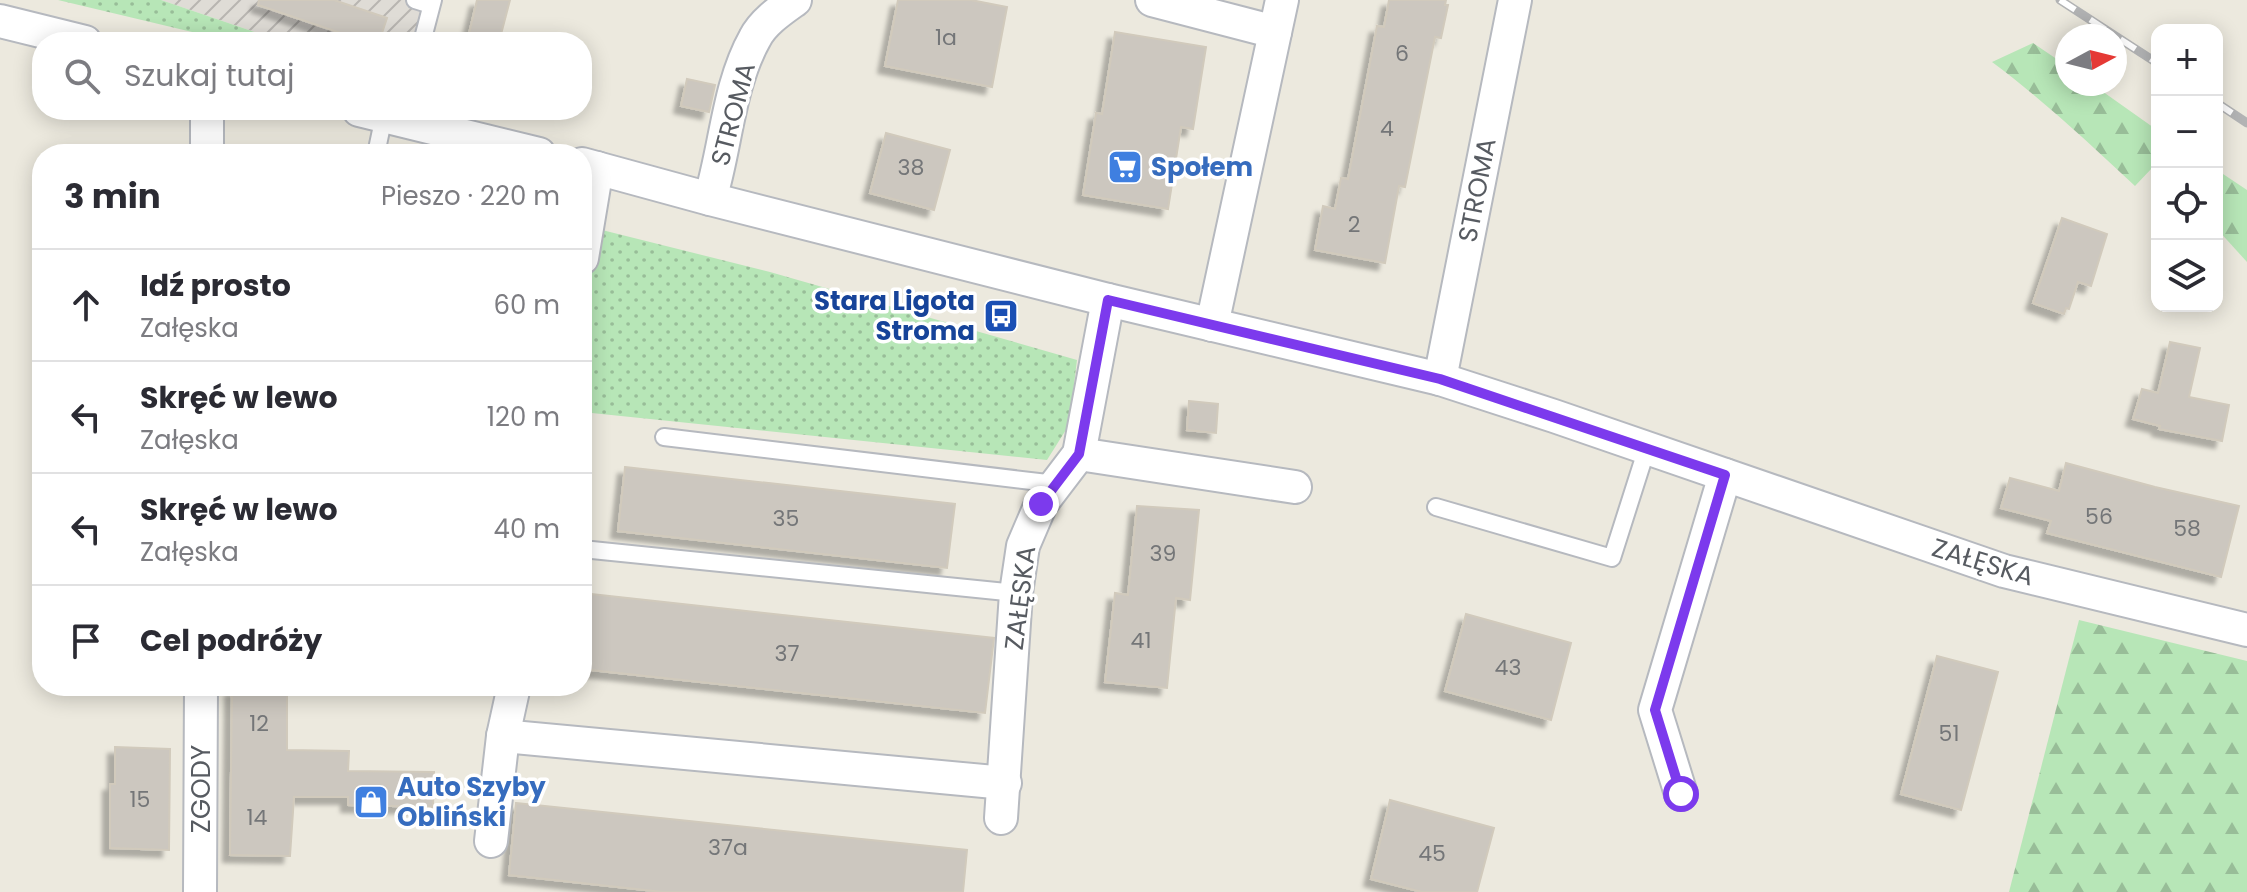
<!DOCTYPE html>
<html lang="pl">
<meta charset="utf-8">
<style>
:root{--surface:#fff;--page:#f7f7f7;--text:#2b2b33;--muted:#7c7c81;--line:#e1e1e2}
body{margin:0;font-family:Poppins,sans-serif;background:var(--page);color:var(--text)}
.controls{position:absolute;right:24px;top:24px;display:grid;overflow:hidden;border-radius:16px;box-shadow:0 4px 20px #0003}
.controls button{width:72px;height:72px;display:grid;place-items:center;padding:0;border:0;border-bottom:2px solid var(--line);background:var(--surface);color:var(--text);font:40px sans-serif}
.compass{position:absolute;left:2055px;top:24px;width:72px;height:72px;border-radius:50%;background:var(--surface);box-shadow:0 4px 20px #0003;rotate:83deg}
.stop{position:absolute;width:24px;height:24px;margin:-18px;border:6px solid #7c3aed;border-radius:50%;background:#fff}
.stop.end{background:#7c3aed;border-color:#fff;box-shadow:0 2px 8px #0008}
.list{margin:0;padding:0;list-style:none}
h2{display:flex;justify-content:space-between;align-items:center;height:104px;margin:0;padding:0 32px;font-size:34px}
h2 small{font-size:26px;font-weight:400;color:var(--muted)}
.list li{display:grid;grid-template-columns:52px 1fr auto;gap:24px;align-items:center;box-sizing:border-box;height:112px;padding:0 32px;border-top:2px solid var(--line)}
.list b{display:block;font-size:30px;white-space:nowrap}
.list p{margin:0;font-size:26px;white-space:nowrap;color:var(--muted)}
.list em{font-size:26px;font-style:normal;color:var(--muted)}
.icon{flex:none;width:44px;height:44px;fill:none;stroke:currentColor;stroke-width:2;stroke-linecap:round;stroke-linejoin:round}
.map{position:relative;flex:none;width:2247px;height:892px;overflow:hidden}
.search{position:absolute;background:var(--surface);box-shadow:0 4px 20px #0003;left:32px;top:32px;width:560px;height:88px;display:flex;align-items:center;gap:20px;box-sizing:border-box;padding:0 28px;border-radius:32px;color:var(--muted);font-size:30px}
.panel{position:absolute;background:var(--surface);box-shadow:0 4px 20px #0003;left:32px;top:144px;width:560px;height:552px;border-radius:32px}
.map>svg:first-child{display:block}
.industrial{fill:url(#industrial-furrows)}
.grass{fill:url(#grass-dots)}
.forest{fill:url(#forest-firs)}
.building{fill:#ccc7bf;stroke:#d1cabc;stroke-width:2;filter:url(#shadow)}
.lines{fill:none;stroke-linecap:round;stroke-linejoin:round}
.service-casing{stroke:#b6b9bf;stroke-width:20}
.minor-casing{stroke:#b6b9bf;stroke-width:36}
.service{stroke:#fff;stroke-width:16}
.minor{stroke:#fff;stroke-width:32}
.rail-casing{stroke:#b2b3b4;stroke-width:9}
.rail{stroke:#fff;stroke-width:6;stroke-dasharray:18;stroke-linecap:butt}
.route{stroke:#7c3aed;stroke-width:10}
.labels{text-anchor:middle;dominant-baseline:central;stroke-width:7;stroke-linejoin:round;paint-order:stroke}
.number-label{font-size:22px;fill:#747678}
.street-label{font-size:26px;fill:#575b61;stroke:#fff}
.shop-label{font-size:26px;font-weight:bold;fill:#366cbe;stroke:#fff;text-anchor:start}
.transit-label{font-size:26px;font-weight:bold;fill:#164399;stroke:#fff;text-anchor:end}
</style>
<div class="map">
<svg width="2247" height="892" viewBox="0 0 2247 892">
<defs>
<pattern id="industrial-furrows" width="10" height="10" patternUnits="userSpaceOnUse" patternTransform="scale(2)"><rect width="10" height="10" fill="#dfdcd6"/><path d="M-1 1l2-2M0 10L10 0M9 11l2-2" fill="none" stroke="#b8b5b1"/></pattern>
<pattern id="grass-dots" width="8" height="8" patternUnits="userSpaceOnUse" patternTransform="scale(2)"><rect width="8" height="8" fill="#b7e6b7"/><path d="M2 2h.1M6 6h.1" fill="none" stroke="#98bd98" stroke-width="1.8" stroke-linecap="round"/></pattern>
<pattern id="forest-firs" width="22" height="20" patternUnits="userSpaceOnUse" patternTransform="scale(2)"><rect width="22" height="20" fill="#b7e6b7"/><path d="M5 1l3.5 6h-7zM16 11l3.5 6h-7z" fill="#98bd98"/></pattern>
<filter id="shadow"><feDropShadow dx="-7" dy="7" stdDeviation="2" flood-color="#0004"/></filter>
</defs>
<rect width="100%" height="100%" fill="#ece9de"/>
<polygon class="industrial" points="161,0 424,0 414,42 284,42"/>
<g class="grass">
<polygon points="58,0 161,0 284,42 234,42"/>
<polygon points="582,225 770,272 1077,360 1069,425 1047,460 582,412"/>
</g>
<g class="forest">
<path d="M2033,43L2067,66V84H2092L2157,130V170L2153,167L2135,186C2089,143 2043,100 1992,62Z"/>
<polygon points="2217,170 2247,190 2247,262 2217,229"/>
<polygon points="2079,620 2247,661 2247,892 2009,892"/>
</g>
<g class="building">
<polygon points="259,0 334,0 387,18 379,42 367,42 258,5"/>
<polygon points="477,0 510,0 499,42 467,42"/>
<polygon points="898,0 971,0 1007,7 992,87 885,66"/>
<polygon points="1389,0 1446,0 1445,5 1448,5 1441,38 1435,37 1405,187 1399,186 1385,263 1315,250 1323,206 1335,209 1341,178 1348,179 1377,26 1384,27"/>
<polygon points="1115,32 1206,47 1193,129 1181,127 1168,209 1083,195 1096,113 1102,114"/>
<polygon points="687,79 715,85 709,112 681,106"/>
<polygon points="886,133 950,150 934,210 870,193"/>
<polygon points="2062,218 2107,234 2091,286 2078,282 2069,309 2066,308 2064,314 2033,303"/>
<polygon points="2170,342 2200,348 2189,397 2229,405 2222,441 2159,429 2160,426 2133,419 2142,389 2158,393"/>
<polygon points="1189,401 1218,404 1216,433 1187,430"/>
<polygon points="2066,463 2155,487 2239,506 2221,577 2047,533 2051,521 2001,508 2010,478 2059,491"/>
<polygon points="625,467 955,504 947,568 618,531"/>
<polygon points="1137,506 1199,510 1190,600 1176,598 1167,688 1105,682 1115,593 1128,595"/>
<polygon points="582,593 994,638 985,713 582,669"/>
<polygon points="1466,614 1571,643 1551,720 1445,691"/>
<polygon points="1937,656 1998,672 1961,810 1901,794"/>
<polygon points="232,689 287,689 287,750 349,751 348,771 434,772 433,807 348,805 348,797 294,797 290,856 230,855"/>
<polygon points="115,747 170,749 169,850 110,848 110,784 115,784"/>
<polygon points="1390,800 1494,828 1477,892 1422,892 1371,879"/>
<polygon points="516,803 967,850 963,892 663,892 509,875"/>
</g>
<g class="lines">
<g class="service-casing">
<g id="service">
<polyline points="415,0 431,5"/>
<polyline points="422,42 433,0"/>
<polyline points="376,154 384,116"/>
<polyline points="664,437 1056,484"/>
<polyline points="1436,507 1612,558 1647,448"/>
<polyline points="582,549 1016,593"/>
</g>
</g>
<g class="minor-casing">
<g id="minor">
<polyline points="1152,0 1275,32"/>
<polyline points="0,21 85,42"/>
<polyline points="359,110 539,154"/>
<polyline points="207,154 207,110"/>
<polyline points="582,164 710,199 1108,300 1440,379 1554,416 2004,571 2247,630"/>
<path d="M710,199C726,147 728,86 755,38C763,22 781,10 795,0"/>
<polyline points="582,258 597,168"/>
<polyline points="1212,325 1282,0"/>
<polyline points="1440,379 1515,0"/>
<polyline points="1079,454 1295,487"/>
<polyline points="503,736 1005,783"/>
<polyline points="1681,794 1655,710 1725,475"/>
<polyline points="1001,818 1016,593 1023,546 1041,504 1079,454 1108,300"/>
<polyline points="491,841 503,736 514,686"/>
<polyline points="200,892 201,686"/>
</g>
</g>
<use href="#service" class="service"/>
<use href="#minor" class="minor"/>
<g class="rail-casing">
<g id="rail">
<polyline points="2060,0 2157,63"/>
<polyline points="2217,103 2247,123"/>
</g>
</g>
<use href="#rail" class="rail"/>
</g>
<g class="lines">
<polyline class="route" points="1041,504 1079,454 1108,300 1440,379 1725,475 1655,710 1681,794"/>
</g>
<defs>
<g id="supermarket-square" transform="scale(1.8)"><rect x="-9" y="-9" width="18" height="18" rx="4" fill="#3f7fe0" stroke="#fff"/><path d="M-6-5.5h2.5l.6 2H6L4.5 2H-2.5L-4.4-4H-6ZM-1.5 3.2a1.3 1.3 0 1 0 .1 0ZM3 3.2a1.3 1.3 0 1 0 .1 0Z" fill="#fff"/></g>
<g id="bus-square" transform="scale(1.8)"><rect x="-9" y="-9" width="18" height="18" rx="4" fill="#1a4fb4" stroke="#fff"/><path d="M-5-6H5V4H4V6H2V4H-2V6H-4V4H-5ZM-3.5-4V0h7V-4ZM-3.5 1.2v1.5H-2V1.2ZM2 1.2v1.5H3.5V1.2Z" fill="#fff"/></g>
<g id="shop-square" transform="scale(1.8)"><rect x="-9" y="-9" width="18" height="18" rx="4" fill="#3f7fe0" stroke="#fff"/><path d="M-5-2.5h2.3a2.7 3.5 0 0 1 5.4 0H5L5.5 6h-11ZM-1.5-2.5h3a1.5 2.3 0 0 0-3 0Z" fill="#fff"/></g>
</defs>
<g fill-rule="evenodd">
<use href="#supermarket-square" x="1125" y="167"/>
<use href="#bus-square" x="1001" y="316"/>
<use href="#shop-square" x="371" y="802"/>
</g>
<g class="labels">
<g class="number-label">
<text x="946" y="37">1a</text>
<text x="1402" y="53">6</text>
<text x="1387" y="128">4</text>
<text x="911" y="167">38</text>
<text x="1354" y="224">2</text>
<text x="2099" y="516">56</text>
<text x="786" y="518">35</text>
<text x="2187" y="528">58</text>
<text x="1163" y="553">39</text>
<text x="1141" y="640">41</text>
<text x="787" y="653">37</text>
<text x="1508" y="667">43</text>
<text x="259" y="723">12</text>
<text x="1949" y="733">51</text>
<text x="140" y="799">15</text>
<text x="257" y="817">14</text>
<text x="728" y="847">37a</text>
<text x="1432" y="853">45</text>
</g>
<g class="street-label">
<text transform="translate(733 114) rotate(-75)">STROMA</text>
<text transform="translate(1477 190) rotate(-79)">STROMA</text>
<text transform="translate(1983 562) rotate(17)">ZAŁĘSKA</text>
<text transform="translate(1020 598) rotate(-83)">ZAŁĘSKA</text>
<text transform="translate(201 789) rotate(-90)">ZGODY</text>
</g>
<g class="shop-label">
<text x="1151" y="167">Społem</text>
<text x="397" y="787">Auto Szyby<tspan x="397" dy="30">Obliński</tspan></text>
</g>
<g class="transit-label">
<text x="975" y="301">Stara Ligota<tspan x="975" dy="30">Stroma</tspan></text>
</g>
</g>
</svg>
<div class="controls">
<button>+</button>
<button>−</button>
<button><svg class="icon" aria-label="locate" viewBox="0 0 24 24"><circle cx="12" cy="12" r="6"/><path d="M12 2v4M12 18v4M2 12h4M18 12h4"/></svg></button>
<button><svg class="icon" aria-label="layers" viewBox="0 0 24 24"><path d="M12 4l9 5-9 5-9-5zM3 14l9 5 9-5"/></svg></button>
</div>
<svg class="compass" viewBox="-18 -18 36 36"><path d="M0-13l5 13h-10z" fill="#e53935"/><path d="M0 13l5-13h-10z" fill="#7c7c81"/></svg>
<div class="stop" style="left:1681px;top:794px"></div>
<div class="stop end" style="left:1041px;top:504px"></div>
<div class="search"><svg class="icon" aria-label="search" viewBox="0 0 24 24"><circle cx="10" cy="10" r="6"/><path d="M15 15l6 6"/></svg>Szukaj tutaj</div>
<section class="panel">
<h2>3 min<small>Pieszo · 220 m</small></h2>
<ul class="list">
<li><svg class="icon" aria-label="ahead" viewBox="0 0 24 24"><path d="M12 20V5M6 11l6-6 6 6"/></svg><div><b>Idź prosto</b><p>Załęska</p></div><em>60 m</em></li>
<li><svg class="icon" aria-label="left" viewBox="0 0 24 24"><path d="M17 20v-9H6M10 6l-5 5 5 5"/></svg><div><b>Skręć w lewo</b><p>Załęska</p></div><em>120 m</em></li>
<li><svg class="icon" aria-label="left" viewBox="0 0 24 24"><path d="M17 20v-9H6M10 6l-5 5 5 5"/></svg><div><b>Skręć w lewo</b><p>Załęska</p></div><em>40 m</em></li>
<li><svg class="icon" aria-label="arrive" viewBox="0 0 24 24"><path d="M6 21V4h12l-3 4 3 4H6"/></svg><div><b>Cel podróży</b></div></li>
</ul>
</section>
</div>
